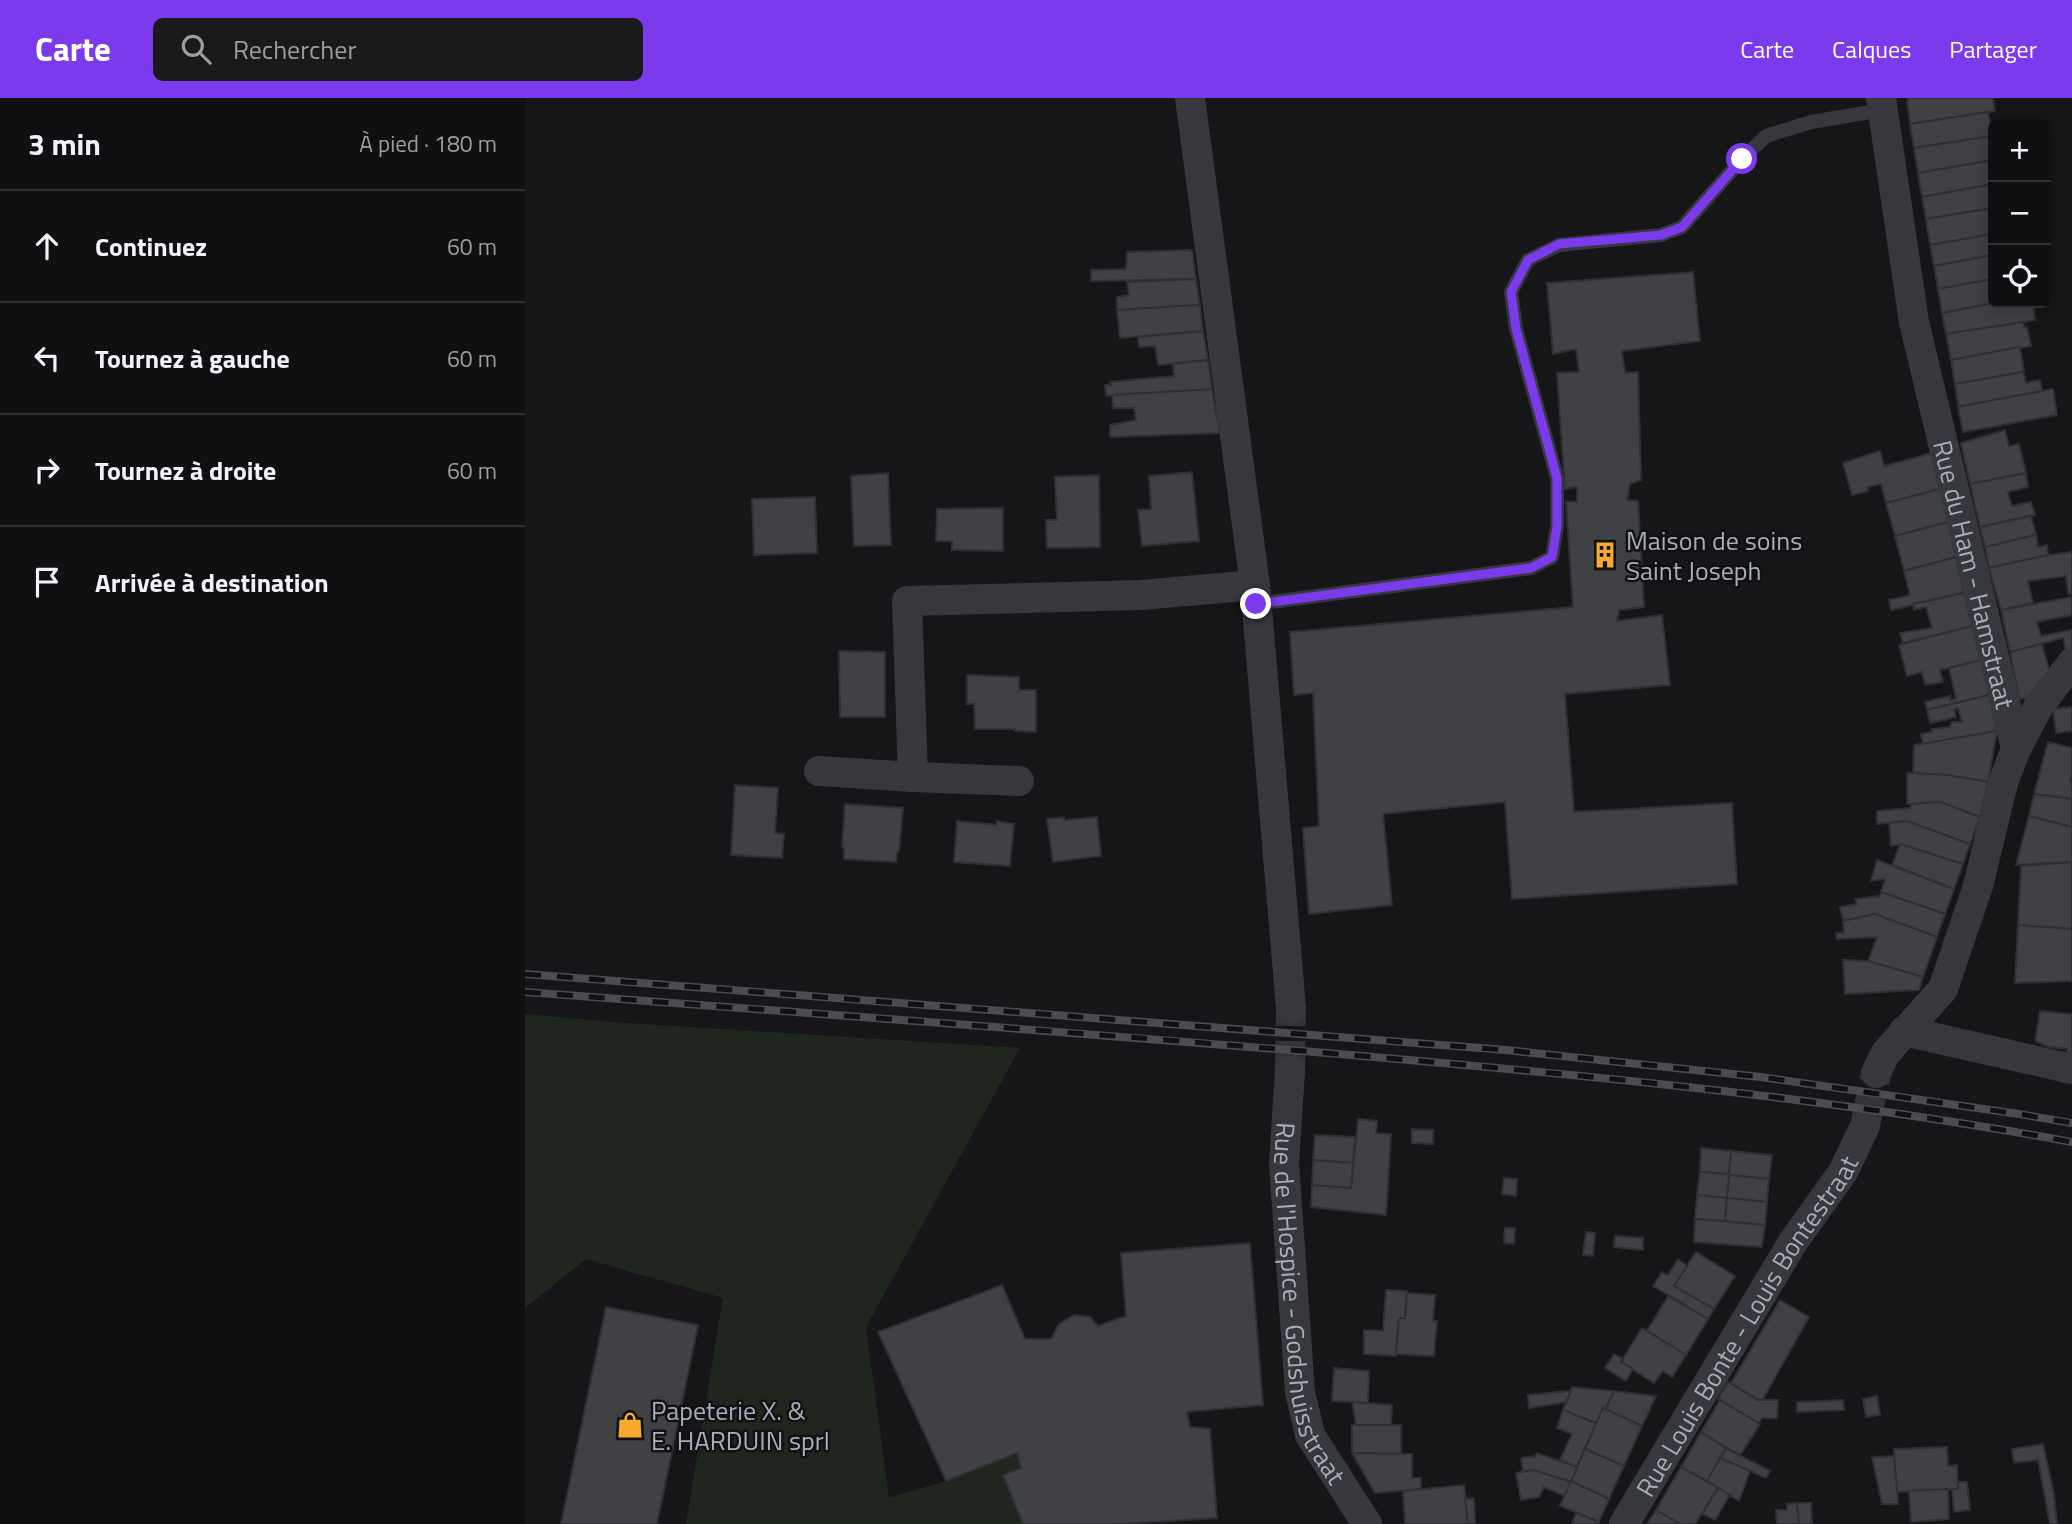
<!DOCTYPE html>
<html lang="fr">
<meta charset="utf-8">
<style>
:root{--surface:#101012;--page:#19191b;--text:#f1f3f6;--muted:#9c9d9f;--line:#303032;--accent:#7c3aed}
body{margin:0;font-family:"Titillium Web",sans-serif;background:var(--page);color:var(--text)}
.controls{position:absolute;right:21px;top:21px;display:grid;overflow:hidden;border-radius:10px;box-shadow:0 4px 18px #0003}
.controls button{width:63px;height:63px;display:grid;place-items:center;padding:0;border:0;border-bottom:2px solid var(--line);background:var(--surface);color:var(--text);font:35px sans-serif}
.stop{position:absolute;width:21px;height:21px;margin:-16px;border:5px solid #7c3aed;border-radius:50%;background:#fff}
.stop.end{background:#7c3aed;border-color:#fff;box-shadow:0 2px 7px #0008}
.list{margin:0;padding:0;list-style:none}
h2{display:flex;justify-content:space-between;align-items:center;height:91px;margin:0;padding:0 28px;font-size:30px}
h2 small{font-size:23px;font-weight:400;color:var(--muted)}
.list li{display:grid;grid-template-columns:46px 1fr auto;gap:21px;align-items:center;box-sizing:border-box;height:112px;padding:0 28px;border-top:2px solid var(--line)}
.list b{display:block;font-size:26px;white-space:nowrap}
.list em{font-size:23px;font-style:normal;color:var(--muted)}
.icon{flex:none;width:38px;height:38px;fill:none;stroke:currentColor;stroke-width:2;stroke-linecap:round;stroke-linejoin:round}
.map{position:relative;flex:none;width:1547px;height:1426px;overflow:hidden}
header{display:flex;align-items:center;gap:42px;box-sizing:border-box;height:98px;padding:0 35px;background:var(--accent);color:#fff}
header strong{font-size:33px}
nav{display:flex;gap:38px;margin-inline-start:auto;font-size:24px}
.search{width:490px;height:63px;background:var(--page);display:flex;align-items:center;gap:18px;box-sizing:border-box;padding:0 24px;border-radius:10px;color:var(--muted);font-size:26px}
main{display:flex}
aside{flex:1;background:var(--surface)}
.map>svg:first-child{display:block}
.green{fill:#1e261e}
.building{fill:#404145;stroke:#303034;stroke-width:2}
.lines{fill:none;stroke-linecap:round;stroke-linejoin:round}
.minor-tunnel{stroke:#333438;stroke-width:30;stroke-dasharray:30 15;stroke-linecap:butt}
.service{stroke:#37383d;stroke-width:14}
.minor{stroke:#37383d;stroke-width:30}
.rail-casing{stroke:#4a4c52;stroke-width:8}
.rail{stroke:#111113;stroke-width:5;stroke-dasharray:16;stroke-linecap:butt}
.route{stroke:#7c3aed;stroke-width:9}
.labels{text-anchor:middle;dominant-baseline:central;stroke-width:5;stroke-linejoin:round;paint-order:stroke}
.poi-label{font-size:26px;fill:#a7aeb8;stroke:#111113;text-anchor:start}
.street-label{font-size:26px;fill:#a7aeb8;stroke:#111113}
</style>
<header>
<strong>Carte</strong>
<div class="search"><svg class="icon" aria-label="search" viewBox="0 0 24 24"><circle cx="10" cy="10" r="6"/><path d="M15 15l6 6"/></svg>Rechercher</div>
<nav><a>Carte</a><a>Calques</a><a>Partager</a></nav>
</header>
<main>
<aside>
<h2>3 min<small>À pied · 180 m</small></h2>
<ul class="list">
<li><svg class="icon" aria-label="ahead" viewBox="0 0 24 24"><path d="M12 20V5M6 11l6-6 6 6"/></svg><div><b>Continuez</b></div><em>60 m</em></li>
<li><svg class="icon" aria-label="left" viewBox="0 0 24 24"><path d="M17 20v-9H6M10 6l-5 5 5 5"/></svg><div><b>Tournez à gauche</b></div><em>60 m</em></li>
<li><svg class="icon" aria-label="right" viewBox="0 0 24 24"><path d="M7 20v-9h11M14 6l5 5-5 5"/></svg><div><b>Tournez à droite</b></div><em>60 m</em></li>
<li><svg class="icon" aria-label="arrive" viewBox="0 0 24 24"><path d="M6 21V4h12l-3 4 3 4H6"/></svg><div><b>Arrivée à destination</b></div></li>
</ul>
</aside>
<div class="map">
<svg width="1547" height="1426" viewBox="0 0 1547 1426">
<rect width="100%" height="100%" fill="#161618"/>
<polygon class="green" points="0,916 87,924 495,950 341,1229 364,1400 421,1383 492,1355 496,1370 478,1377 498,1426 161,1426 198,1200 61,1161 0,1210"/>
<g class="building">
<polygon points="1384,0 1468,0 1470,13 1385,26 1382,3"/>
<polygon points="1463,14 1466,28 1468,28 1468,38 1389,50 1385,26"/>
<polygon points="1468,38 1468,62 1393,75 1389,50"/>
<polygon points="1468,62 1468,86 1397,99 1393,75"/>
<polygon points="1468,86 1468,110 1401,121 1397,99"/>
<polygon points="1468,110 1468,136 1405,147 1401,121"/>
<polygon points="1468,136 1468,157 1409,168 1405,147"/>
<polygon points="667,152 671,181 566,183 566,172 601,171 602,154"/>
<polygon points="1468,157 1468,181 1413,191 1409,168"/>
<polygon points="1168,174 1175,243 1097,253 1100,275 1113,274 1116,382 1105,386 1102,402 1113,403 1119,509 1094,512 1092,523 1137,517 1145,587 1040,596 1049,714 1207,705 1212,786 987,801 980,704 858,716 867,807 784,816 778,730 794,728 788,595 769,597 765,534 1048,509 1041,404 1052,404 1052,389 1040,391 1032,275 1054,274 1051,251 1028,256 1022,185"/>
<polygon points="671,181 675,207 592,212 592,199 604,197 602,184"/>
<polygon points="1468,181 1469,205 1417,215 1413,191"/>
<polygon points="1469,205 1508,205 1510,222 1421,236 1417,215"/>
<polygon points="675,207 678,233 595,240 592,212"/>
<polygon points="1498,224 1499,229 1502,229 1506,248 1426,262 1421,236"/>
<polygon points="678,233 683,262 633,267 630,248 614,249 613,239"/>
<polygon points="1495,249 1499,273 1498,274 1430,286 1426,262"/>
<polygon points="683,262 687,291 581,298 580,287 586,287 585,284 649,278 648,266"/>
<polygon points="1498,274 1501,285 1515,282 1517,293 1433,309 1430,286"/>
<polygon points="687,291 695,335 585,339 585,327 611,322 609,310 588,310 587,297"/>
<polygon points="1528,291 1532,317 1438,334 1433,309"/>
<polygon points="1480,332 1484,348 1494,346 1501,375 1445,386 1436,345"/>
<polygon points="1355,353 1359,368 1407,355 1415,391 1361,405 1356,386 1347,388 1342,390 1343,393 1327,397 1318,365"/>
<polygon points="667,374 674,443 617,448 613,412 626,411 624,378"/>
<polygon points="363,375 366,447 329,448 326,378"/>
<polygon points="1501,375 1503,389 1483,394 1487,408 1506,404 1510,417 1455,429 1445,386"/>
<polygon points="574,377 575,449 522,450 521,422 532,422 530,379"/>
<polygon points="1415,391 1423,424 1370,438 1361,405"/>
<polygon points="290,399 292,455 229,457 227,401"/>
<polygon points="478,410 478,453 427,452 427,443 411,443 412,411"/>
<polygon points="1506,418 1511,437 1460,449 1455,429"/>
<polygon points="1423,424 1431,459 1379,473 1370,438"/>
<polygon points="1511,437 1513,449 1522,447 1523,457 1464,470 1460,449"/>
<polygon points="1547,454 1547,496 1543,496 1541,478 1503,483 1508,505 1476,512 1464,470 1523,457"/>
<polygon points="1431,459 1439,495 1366,512 1364,502 1385,497 1379,473"/>
<polygon points="1439,495 1447,528 1378,545 1375,535 1407,530 1401,509 1389,512 1388,506"/>
<polygon points="1547,499 1547,517 1512,524 1516,538 1547,532 1547,554 1543,561 1538,540 1485,554 1476,512"/>
<polygon points="1447,528 1456,562 1415,572 1418,584 1400,587 1397,574 1382,578 1374,547"/>
<polygon points="1517,546 1526,579 1512,598 1494,601 1485,554"/>
<polygon points="314,553 360,554 360,619 315,619"/>
<polygon points="1456,562 1464,597 1402,612 1400,604 1425,598 1425,602 1431,601 1424,570"/>
<polygon points="442,577 494,579 494,592 511,592 511,634 490,633 490,631 450,631 449,606 442,606"/>
<polygon points="1464,597 1472,633 1398,647 1396,636 1407,634 1406,631 1425,629 1427,624 1437,624 1433,610 1429,612 1431,619 1405,625 1402,612"/>
<polygon points="1547,609 1547,633 1531,635 1528,611"/>
<polygon points="1472,633 1463,684 1423,677 1388,675 1389,647"/>
<polygon points="1523,644 1547,650 1547,674 1545,683 1547,685 1547,701 1509,696"/>
<polygon points="1382,675 1423,677 1463,684 1455,719 1415,704 1382,706"/>
<polygon points="210,687 253,690 250,735 259,736 257,760 206,757"/>
<polygon points="1509,696 1547,701 1547,729 1504,718"/>
<polygon points="1415,704 1455,719 1445,746 1382,723 1352,726 1352,713 1385,710 1386,706"/>
<polygon points="320,706 378,710 374,753 372,754 371,764 319,761 319,750 317,749"/>
<polygon points="1504,718 1547,729 1547,764 1491,767"/>
<polygon points="539,719 539,722 572,719 576,758 528,764 522,721"/>
<polygon points="432,723 472,727 472,723 489,726 485,768 429,764"/>
<polygon points="1382,723 1445,746 1438,766 1375,746 1366,748 1364,725"/>
<polygon points="1375,746 1438,766 1429,791 1367,767"/>
<polygon points="1352,762 1429,791 1420,816 1356,794 1360,781 1346,783"/>
<polygon points="1547,764 1547,831 1493,827 1496,768"/>
<polygon points="1356,794 1420,816 1412,839 1350,816 1318,823 1315,809 1332,806 1330,801 1355,798"/>
<polygon points="1350,816 1412,839 1398,879 1343,863 1352,839 1312,841 1311,835 1319,835 1318,823"/>
<polygon points="1493,827 1547,831 1547,883 1490,885"/>
<polygon points="1318,862 1343,863 1398,879 1394,892 1320,896"/>
<polygon points="1515,913 1547,916 1547,955 1542,954 1542,951 1523,949 1510,943"/>
<polygon points="833,1021 852,1023 851,1035 866,1036 861,1117 786,1109 787,1087 826,1090"/>
<polygon points="887,1031 908,1032 908,1046 887,1045"/>
<polygon points="790,1037 830,1039 828,1065 788,1062"/>
<polygon points="1176,1050 1206,1053 1204,1076 1175,1074"/>
<polygon points="1206,1053 1247,1057 1244,1081 1204,1077"/>
<polygon points="788,1062 828,1065 826,1090 787,1087"/>
<polygon points="1175,1074 1204,1076 1202,1100 1172,1097"/>
<polygon points="1204,1077 1244,1081 1242,1104 1202,1100"/>
<polygon points="979,1080 992,1081 991,1098 977,1096"/>
<polygon points="1172,1097 1202,1100 1200,1123 1170,1121"/>
<polygon points="1202,1100 1242,1104 1240,1127 1200,1123"/>
<polygon points="1170,1121 1240,1127 1237,1149 1169,1144"/>
<polygon points="980,1130 990,1130 989,1146 979,1145"/>
<polygon points="1061,1134 1070,1135 1068,1158 1058,1157"/>
<polygon points="1090,1138 1118,1140 1118,1152 1089,1149"/>
<polygon points="725,1145 738,1307 662,1314 665,1329 685,1331 692,1420 593,1426 498,1426 478,1377 496,1370 492,1355 421,1383 353,1234 477,1187 500,1241 526,1241 534,1226 549,1217 565,1219 573,1228 601,1218 596,1155"/>
<polygon points="1171,1154 1210,1178 1189,1211 1149,1188"/>
<polygon points="1153,1161 1162,1168 1149,1188 1189,1211 1183,1221 1128,1188 1137,1174 1143,1177"/>
<polygon points="861,1192 882,1193 880,1220 874,1220 871,1258 839,1256 839,1232 858,1233"/>
<polygon points="882,1195 910,1197 908,1223 912,1223 909,1258 871,1256 874,1220 880,1220"/>
<polygon points="1143,1198 1183,1221 1161,1257 1122,1233"/>
<polygon points="1255,1202 1284,1219 1238,1301 1233,1302 1206,1285"/>
<polygon points="81,1209 173,1227 132,1426 36,1426"/>
<polygon points="1117,1230 1161,1257 1147,1279 1138,1273 1129,1285 1096,1264"/>
<polygon points="1089,1256 1098,1261 1096,1264 1108,1271 1101,1283 1080,1270"/>
<polygon points="809,1270 844,1273 843,1305 807,1303"/>
<polygon points="1203,1284 1233,1302 1253,1302 1252,1320 1237,1320 1233,1325 1193,1301"/>
<polygon points="1047,1289 1089,1293 1080,1312 1078,1310 1071,1325 1038,1312"/>
<polygon points="1046,1293 1041,1304 1004,1310 1003,1297"/>
<polygon points="1089,1293 1131,1298 1117,1328 1080,1312"/>
<polygon points="1352,1298 1355,1317 1341,1319 1338,1301"/>
<polygon points="1195,1302 1235,1326 1215,1358 1176,1334"/>
<polygon points="1318,1302 1319,1312 1272,1314 1272,1304"/>
<polygon points="827,1304 867,1307 866,1327 831,1327"/>
<polygon points="1078,1310 1117,1328 1099,1368 1060,1351"/>
<polygon points="1038,1312 1071,1325 1052,1369 1035,1362 1047,1336 1032,1330"/>
<polygon points="827,1327 876,1327 876,1356 827,1355"/>
<polygon points="1176,1334 1201,1350 1182,1383 1156,1369"/>
<polygon points="1518,1346 1529,1396 1532,1426 1525,1426 1513,1362 1489,1365 1487,1351"/>
<polygon points="1422,1349 1423,1368 1432,1367 1433,1391 1371,1394 1369,1351"/>
<polygon points="1201,1350 1245,1373 1241,1380 1195,1360"/>
<polygon points="1060,1351 1099,1368 1084,1401 1046,1383"/>
<polygon points="827,1355 887,1356 887,1380 896,1380 896,1391 850,1395"/>
<polygon points="1012,1355 1052,1369 1046,1384 1009,1372 998,1373 996,1360 1010,1358"/>
<polygon points="1369,1358 1373,1406 1357,1406 1347,1359"/>
<polygon points="1195,1360 1225,1373 1214,1403 1182,1383"/>
<polygon points="1156,1369 1193,1390 1170,1426 1155,1426 1131,1412"/>
<polygon points="1009,1372 1046,1384 1039,1398 1019,1389 1014,1399 996,1402 991,1375"/>
<polygon points="1046,1383 1084,1401 1074,1424 1035,1408"/>
<polygon points="1433,1384 1442,1384 1445,1412 1429,1414 1427,1391 1433,1391"/>
<polygon points="939,1387 943,1426 880,1426 878,1393"/>
<polygon points="1193,1390 1205,1397 1190,1422 1177,1416"/>
<polygon points="1423,1391 1424,1421 1386,1424 1384,1393"/>
<polygon points="949,1400 950,1425 943,1426 940,1401"/>
<polygon points="1272,1405 1274,1426 1252,1426 1251,1412 1262,1412 1262,1406"/>
<polygon points="1272,1405 1286,1405 1287,1426 1274,1426"/>
<polygon points="1131,1412 1155,1426 1122,1426"/>
<polygon points="1051,1415 1074,1424 1073,1426 1047,1426"/>
</g>
<g class="lines">
<g class="minor-tunnel">
<polyline points="765,973 766,910"/>
<polyline points="1340,1028 1351,975"/>
</g>
<polyline class="service" points="731,506 1006,470 1027,459 1032,428 1032,380 991,231 986,194 1003,162 1034,147 1136,137 1157,129 1217,61 1241,38 1286,24 1357,12"/>
<g class="minor">
<polyline points="665,0 730,487 766,910"/>
<path id="s1" d="M1356,0L1389,224L1491,651"/>
<polyline points="294,673 388,679 382,503 616,497 730,487"/>
<polyline points="388,679 494,683"/>
<polyline points="1379,933 1547,971"/>
<path id="s2" d="M765,973L759,1065L775,1294L785,1337L842,1426"/>
<polyline points="1351,975 1360,956 1418,891 1453,788 1478,685 1491,651 1513,609 1547,565"/>
<path id="s3" d="M1099,1426L1268,1144L1318,1074L1340,1028"/>
</g>
<g class="rail-casing">
<g id="rail">
<polyline points="0,876 981,952 1236,979 1494,1016 1547,1025"/>
<path d="M0,894C267,914 535,933 802,955C1051,976 1301,999 1547,1044"/>
</g>
</g>
<use href="#rail" class="rail"/>
</g>
<g class="lines">
<polyline class="route" points="731,506 1006,470 1027,459 1032,428 1032,380 991,231 986,194 1003,162 1034,146 1136,137 1157,129 1217,61"/>
</g>
<defs>
<g id="building-bare" transform="scale(2.1)"><path d="M-4-6H4V6H1V3H-1V6H-4ZM-2.5-4.3h1.7v1.8h-1.7ZM.8-4.3h1.7v1.8H.8ZM-2.5-1h1.7V.8h-1.7ZM.8-1h1.7V.8H.8Z" fill="#f8a92e" stroke="#111113" stroke-width="2.5" paint-order="stroke"/></g>
<g id="shop-bare" transform="scale(2.1)"><path d="M-5-2.5h2.3a2.7 3.5 0 0 1 5.4 0H5L5.5 6h-11ZM-1.5-2.5h3a1.5 2.3 0 0 0-3 0Z" fill="#f8a92e" stroke="#111113" stroke-width="2.5" paint-order="stroke"/></g>
</defs>
<g fill-rule="evenodd">
<use href="#building-bare" x="1080" y="457"/>
<use href="#shop-bare" x="105" y="1327"/>
</g>
<g class="labels">
<g class="poi-label">
<text x="1101" y="442">Maison de soins<tspan x="1101" dy="30">Saint Joseph</tspan></text>
<text x="126" y="1312">Papeterie X. &amp;<tspan x="126" dy="30">E. HARDUIN sprl</tspan></text>
</g>
<g class="street-label">
<text stroke="none"><textPath href="#s1" startOffset="486">Rue du Ham - Hamstraat</textPath></text>
<text stroke="none"><textPath href="#s2" startOffset="236">Rue de l'Hospice - Godshuisstraat</textPath></text>
<text stroke="none"><textPath href="#s3" startOffset="233">Rue Louis Bonte - Louis Bontestraat</textPath></text>
</g>
</g>
</svg>
<div class="controls">
<button>+</button>
<button>−</button>
<button><svg class="icon" aria-label="locate" viewBox="0 0 24 24"><circle cx="12" cy="12" r="6"/><path d="M12 2v4M12 18v4M2 12h4M18 12h4"/></svg></button>
</div>
<div class="stop" style="left:1217px;top:61px"></div>
<div class="stop end" style="left:731px;top:506px"></div>
</div>
</main>
